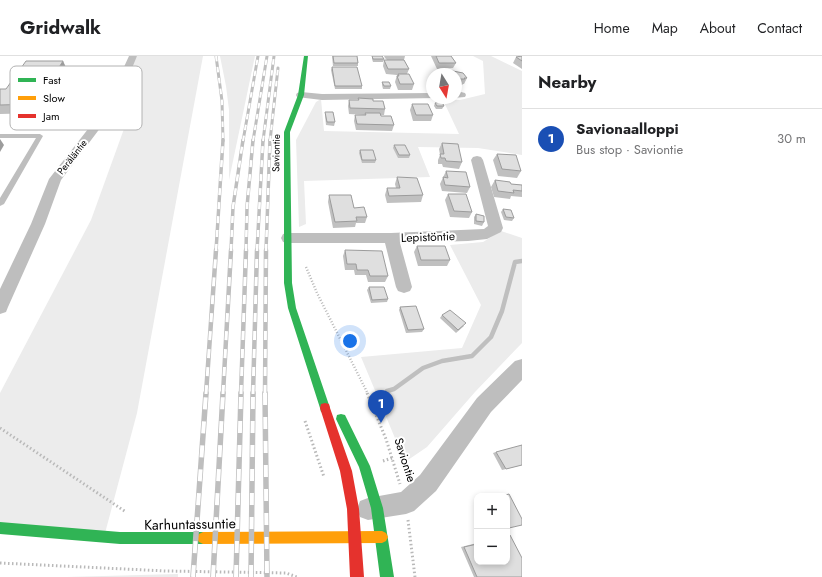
<!DOCTYPE html>
<meta charset="utf-8">
<style>
:root{--surface:#fff;--page:#f2f2f2;--text:#202124;--muted:#757577;--line:#e0e0e0;--accent:#595959}
body{margin:0;font-family:Jost,sans-serif;background:var(--page);color:var(--text)}
.controls{position:absolute;right:12px;bottom:12px;display:grid;overflow:hidden;border-radius:8px;box-shadow:0 2px 6px #0003}
.controls button{width:36px;height:36px;display:grid;place-items:center;padding:0;border:0;border-bottom:1px solid var(--line);background:var(--surface);color:var(--text);font:20px sans-serif}
.compass{position:absolute;left:426px;top:12px;width:36px;height:36px;border-radius:50%;background:var(--surface);box-shadow:0 2px 6px #0003;rotate:169deg}
.you{position:absolute;left:350px;top:285px;width:14px;height:14px;margin:-10px;border:3px solid #fff;border-radius:50%;background:#1a73e8;box-shadow:0 0 0 6px #1a73e833}
.badge{display:grid;place-items:center;width:26px;height:26px;border-radius:50%;background:var(--accent);color:#fff;font-size:13px;font-weight:700}
.pin{position:absolute;translate:-50% -33px;filter:drop-shadow(0 1px 2px #0008)}
.pin::after{content:'';position:absolute;top:21px;width:14px;height:12px;background:inherit;clip-path:polygon(0 0,100% 0,50% 100%)}
.list{margin:0;padding:0;list-style:none}
h2{display:flex;justify-content:space-between;align-items:center;height:52px;margin:0;padding:0 16px;font-size:17px}
h2 small{font-size:13px;font-weight:400;color:var(--muted)}
.list li{display:grid;grid-template-columns:26px 1fr auto;gap:12px;align-items:center;box-sizing:border-box;height:60px;padding:0 16px;border-top:1px solid var(--line)}
.list b{display:block;font-size:15px;white-space:nowrap}
.list p{margin:0;font-size:13px;white-space:nowrap;color:var(--muted)}
.list em{font-size:13px;font-style:normal;color:var(--muted)}
.map{position:relative;flex:none;width:522px;height:521px;overflow:hidden}
header{display:flex;align-items:center;gap:24px;box-sizing:border-box;height:56px;padding:0 20px;background:var(--surface);border-bottom:1px solid var(--line)}
header strong{font-size:19px}
nav{display:flex;gap:22px;margin-inline-start:auto;font-size:14px}
main{display:flex}
aside{flex:1;background:var(--surface)}
.map>svg:first-child{display:block}
.green{fill:#ececec}
.lines{fill:none;stroke-linecap:round;stroke-linejoin:round}
.stream{stroke:#bfbfbf;stroke-width:4.5}
.path-far1{stroke:#b9b9b9;stroke-width:2.5;stroke-dasharray:1 2;stroke-linecap:butt}
.path{stroke:#b9b9b9;stroke-width:3;stroke-dasharray:1.5 2.5;stroke-linecap:butt}
.lane{fill:#bebebe;fill-rule:evenodd}
.street{fill:#bebebe;fill-rule:evenodd}
.fast{fill:#30b455;fill-rule:evenodd}
.slow{fill:#ff9f0a;fill-rule:evenodd}
.jam{fill:#e5322d;fill-rule:evenodd}
.rail-far3-casing{stroke:#bebebe;stroke-width:3}
.rail-far2-casing{stroke:#bebebe;stroke-width:3.5}
.rail-far1-casing{stroke:#bebebe;stroke-width:4.5}
.rail-casing{stroke:#bebebe;stroke-width:5.5}
.rail-far3{stroke:#fff;stroke-width:2;stroke-dasharray:5.5;stroke-linecap:butt}
.rail-far2{stroke:#fff;stroke-width:2.5;stroke-dasharray:7;stroke-linecap:butt}
.rail-far1{stroke:#fff;stroke-width:3;stroke-dasharray:9;stroke-linecap:butt}
.rail{stroke:#fff;stroke-width:4;stroke-dasharray:12;stroke-linecap:butt}
.wall{fill:#c0c0c0}
.shaded-wall{fill:#9c9c9c}
.building{fill:#dfdfdf;stroke:#9c9c9c}
.labels{text-anchor:middle;dominant-baseline:central;stroke-width:4;stroke-linejoin:round;paint-order:stroke}
.far-street-label{font-size:10px;fill:#000;stroke:#fff}
.street-label{font-size:12px;fill:#000;stroke:#fff}
.near-street-label{font-size:14px;fill:#000;stroke:#fff}
.key{fill:#fff;stroke:#b2b2b2;stroke-width:1}
.key-label{font-size:11px;fill:#000}
</style>
<header>
<strong>Gridwalk</strong>
<nav><a>Home</a><a>Map</a><a>About</a><a>Contact</a></nav>
</header>
<main>
<div class="map">
<svg width="522" height="521" viewBox="0 0 522 521">
<rect width="100%" height="100%" fill="#fff"/>
<g class="green">
<polygon points="137,0 203,0 137,357 104,481 0,472 0,337 91,164 133,48 133,7"/>
<polygon points="220,0 255,0 229,124 229,54 226,30"/>
<polygon points="473,0 491,0 522,15 522,99 478,92 418,91 430,121 304,125 306,168 299,171 296,84 316,46 321,43 324,75 459,78 443,44 460,44 485,38 483,5"/>
<polygon points="501,175 522,182 522,287 475,336 427,391 405,406 361,301 462,292 481,249 450,189 483,186"/>
<polygon points="178,518 178,521 66,521"/>
</g>
<g class="lines">
<polyline class="stream" points="387,335 394,333 423,312 442,305 472,300 491,281 502,255 515,206 522,205"/>
<polyline class="path-far1" points="306,211 317,237 368,338"/>
<g class="path">
<polyline points="367,337 386,383 400,428"/>
<polyline points="305,365 324,421"/>
<polyline points="0,372 126,456"/>
<polyline points="383,405 392,402"/>
<polyline points="408,464 415,521"/>
<polyline points="0,507 166,515 286,517 297,521"/>
</g>
<polygon class="lane" points="0,78 40,78 43,80 4,148 0,150 0,142 36,82 0,82"/>
<g class="street">
<polygon points="129,0 137,0 116,51 61,124 45,168 8,251 6,256 0,258 0,233 31,168 49,123 106,50"/>
<polygon points="301,36 322,38 432,37 432,42 436,42 322,44 297,41 296,39 297,37"/>
<polygon points="461,36 465,37 466,39 465,41 452,42 456,42 456,37"/>
<polygon points="477,100 481,101 483,104 503,172 501,176 487,183 468,185 400,187 412,231 410,235 404,237 398,235 396,231 385,187 288,187 283,186 281,182 283,178 288,177 391,177 484,173 488,170 471,104 473,101"/>
<polygon points="522,303 522,324 491,356 436,435 414,455 406,458 368,464 360,461 357,453 360,445 368,442 401,436 420,419 477,342 515,305"/>
</g>
<g class="fast">
<polygon points="304,0 308,0 304,39 290,76 292,227 296,252 330,352 329,356 325,357 321,356 320,352 288,252 284,227 284,76 298,39"/>
<polygon points="341,358 345,359 370,410 383,452 394,521 380,521 371,452 359,411 336,363 337,359"/>
<polygon points="0,466 120,476 203,476 207,478 209,482 207,486 203,488 120,488 0,478"/>
</g>
<polygon class="slow" points="382,475 386,477 388,481 386,485 382,487 203,488 199,486 197,482 199,478 203,476"/>
<polygon class="jam" points="325,347 329,348 330,352 352,415 359,453 364,521 350,521 347,453 340,415 320,352 321,348"/>
<g class="rail-far3-casing">
<g id="rail-far3">
<polyline points="216,0 222,45 223,85"/>
<polyline points="243,85 258,0"/>
<polyline points="253,85 267,0"/>
<polyline points="263,85 274,0"/>
<polyline points="270,85 278,12"/>
</g>
</g>
<g class="rail-far2-casing">
<g id="rail-far2">
<polyline points="216,195 223,84"/>
<polyline points="231,195 233,151 243,84"/>
<polyline points="246,195 247,151 253,84"/>
<polyline points="257,195 263,84"/>
<polyline points="266,195 270,84"/>
</g>
</g>
<g class="rail-far1-casing">
<g id="rail-far1">
<polyline points="206,338 216,194"/>
<polyline points="223,338 231,194"/>
<polyline points="241,338 246,194"/>
<polyline points="253,338 257,194"/>
<polyline points="265,338 266,194"/>
</g>
</g>
<g class="rail-casing">
<g id="rail">
<polyline points="265,337 267,521"/>
<polyline points="193,521 206,337"/>
<polyline points="213,521 223,337"/>
<polyline points="236,521 241,337"/>
<polyline points="251,521 253,337"/>
</g>
</g>
<use href="#rail-far3" class="rail-far3"/>
<use href="#rail-far2" class="rail-far2"/>
<use href="#rail-far1" class="rail-far1"/>
<use href="#rail" class="rail"/>
</g>
<g class="wall">
<polygon points="332,0 357,0 358,7 358,10 333,10"/>
<polygon points="372,0 384,3 383,6 373,6 372,3"/>
<polygon points="384,0 405,0 404,4 409,13 407,18 414,28 412,34 398,34 395,26 397,19 386,18 383,10 384,4 387,4 385,2"/>
<polygon points="431,0 451,0 456,7 453,12 437,13"/>
<polygon points="519,0 522,0 522,13 513,7 516,1 520,1"/>
<polygon points="63,5 67,14 40,57 0,58 0,33 6,33"/>
<polygon points="332,11 362,30 362,33 335,33 331,14"/>
<polygon points="448,14 463,17 467,22 464,28 463,28 462,29 456,30 456,18 443,18 443,17 444,17 445,15"/>
<polygon points="382,26 391,30 390,33 383,33 382,29"/>
<polygon points="358,42 373,45 385,53 384,59 381,59 381,60 394,69 392,75 356,74 354,65 355,59 365,59 349,58 348,50 349,44 358,44"/>
<polygon points="435,47 444,50 442,53 436,53 434,50"/>
<polygon points="412,48 433,59 431,65 413,65 410,54"/>
<polygon points="325,56 335,66 334,70 326,69 325,59"/>
<polygon points="442,87 462,106 459,113 443,111 442,108 438,108 438,104 440,99 439,93"/>
<polygon points="394,89 410,99 409,102 398,102 393,92"/>
<polygon points="360,94 376,104 375,107 362,107 359,97"/>
<polygon points="497,98 521,115 517,122 498,120 493,104"/>
<polygon points="446,115 470,131 467,137 442,135 440,128"/>
<polygon points="397,121 423,139 421,146 387,147 385,139 387,132 396,132 395,128"/>
<polygon points="495,124 511,128 522,129 522,141 511,140 510,143 494,141 491,131"/>
<polygon points="448,138 472,156 469,162 450,161 445,144"/>
<polygon points="329,139 354,152 367,161 365,167 356,167 355,171 333,172 328,146"/>
<polygon points="503,153 514,162 512,165 504,164 501,156"/>
<polygon points="476,158 484,166 482,170 474,168 474,161"/>
<polygon points="417,190 450,204 447,210 418,210 414,196"/>
<polygon points="345,194 388,220 385,226 368,226 366,219 355,219 354,214 345,214 343,200"/>
<polygon points="369,231 388,243 387,246 371,247 367,234"/>
<polygon points="400,251 424,273 422,276 406,277 399,254"/>
<polygon points="442,259 464,270 456,277 440,262"/>
<polygon points="496,396 522,409 502,414 493,397"/>
<polygon points="507,479 510,479 522,521 474,521 461,491 477,487 477,506 507,506"/>
</g>
<g class="shaded-wall">
<polygon points="63,5 67,14 40,57 36,48"/>
<polygon points="0,83 4,89 0,96"/>
</g>
<g class="building">
<polygon points="333,0 357,0 358,7 334,7"/>
<polygon points="372,0 382,0 384,3 373,3"/>
<polygon points="436,0 451,0 456,7 439,7"/>
<polygon points="522,0 522,5 516,1"/>
<polygon points="384,4 404,4 409,13 388,13"/>
<polygon points="26,5 63,5 36,48 0,49 0,33 6,33"/>
<polygon points="332,11 357,11 362,30 335,30"/>
<polygon points="448,14 463,17 467,22 464,22 465,23 456,23 456,18 443,18 443,17 446,17 445,15"/>
<polygon points="398,18 409,18 414,28 400,28 397,20 399,20"/>
<polygon points="382,26 389,26 391,30 384,30"/>
<polygon points="358,42 373,43 373,45 383,45 385,53 350,52 349,44 359,44"/>
<polygon points="442,46 444,50 437,50 435,47"/>
<polygon points="412,48 428,48 433,59 416,59"/>
<polygon points="325,56 333,56 335,66 327,66"/>
<polygon points="365,57 380,57 381,60 391,60 394,69 357,68 355,59 366,59"/>
<polygon points="442,87 458,88 462,106 446,105 445,102 441,102 440,98 444,98"/>
<polygon points="394,89 405,89 410,99 399,99"/>
<polygon points="360,94 373,94 376,104 362,104"/>
<polygon points="497,98 516,99 521,115 502,113"/>
<polygon points="446,115 466,116 470,131 445,129 443,121 448,122"/>
<polygon points="397,121 417,122 423,139 389,140 387,132 400,132"/>
<polygon points="495,124 510,126 511,128 522,129 522,135 513,134 514,137 498,135"/>
<polygon points="448,138 466,138 472,156 454,155"/>
<polygon points="329,139 351,139 354,152 364,151 367,161 356,161 357,165 335,166"/>
<polygon points="503,153 511,154 514,162 506,161"/>
<polygon points="476,158 484,160 484,166 476,165"/>
<polygon points="417,190 445,190 450,204 421,204"/>
<polygon points="345,194 382,195 388,220 370,220 368,214 357,214 356,208 347,208"/>
<polygon points="369,231 384,231 388,243 372,244"/>
<polygon points="416,250 424,273 408,274 400,251"/>
<polygon points="450,254 466,267 458,274 442,259"/>
<polygon points="522,389 522,409 506,413 496,396"/>
<polygon points="509,438 522,463 522,469 509,472 507,469 507,440 502,440"/>
<polygon points="510,479 522,502 522,521 477,521 464,491 477,488 477,506 507,506 507,480"/>
</g>
<g class="labels">
<g class="far-street-label">
<text transform="translate(276 97) rotate(-89)">Saviontie</text>
<text transform="translate(72 101) rotate(-52)">Peräläntie</text>
</g>
<g class="street-label">
<text transform="translate(428 181) rotate(-2)">Lepistöntie</text>
<text transform="translate(405 404) rotate(72)">Saviontie</text>
</g>
<g class="near-street-label">
<text transform="translate(190 468) rotate(-1)">Karhuntassuntie</text>
</g>
</g>
<rect x="10" y="10" width="132" height="64" rx="6" class="key"/>
<rect x="18" y="22" width="18" height="4" fill="#30b455"/>
<rect x="18" y="40" width="18" height="4" fill="#ff9f0a"/>
<rect x="18" y="58" width="18" height="4" fill="#e5322d"/>
<g class="key-label">
<text x="43" y="28">Fast</text>
<text x="43" y="46">Slow</text>
<text x="43" y="64">Jam</text>
</g>
</svg>
<div class="controls">
<button>+</button>
<button>−</button>
</div>
<svg class="compass" viewBox="-18 -18 36 36"><path d="M0-13l5 13h-10z" fill="#e53935"/><path d="M0 13l5-13h-10z" fill="#757577"/></svg>
<div class="you"></div>
<div class="pin badge" style="left:381px;top:367px;background:#1a4fb4">1</div>
</div>
<aside>
<h2>Nearby<small></small></h2>
<ul class="list">
<li><span class="badge" style="background:#1a4fb4">1</span><div><b>Savionaalloppi</b><p>Bus stop · Saviontie</p></div><em>30 m</em></li>
</ul>
</aside>
</main>
